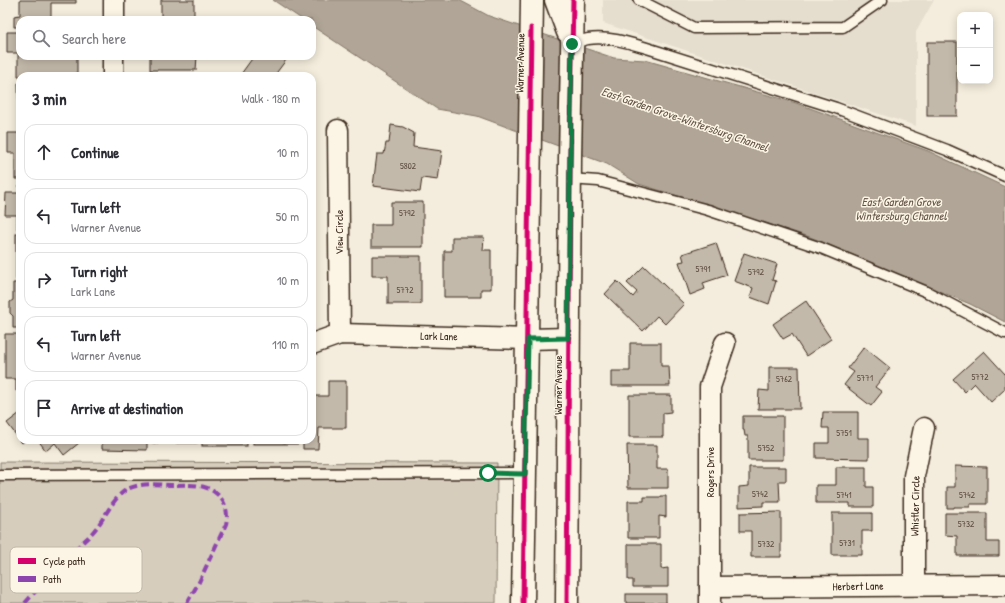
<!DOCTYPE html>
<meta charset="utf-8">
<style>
:root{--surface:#fff;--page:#f7f7f7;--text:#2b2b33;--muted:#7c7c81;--line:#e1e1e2}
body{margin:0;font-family:"Patrick Hand",sans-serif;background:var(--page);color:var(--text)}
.controls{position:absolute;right:12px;top:12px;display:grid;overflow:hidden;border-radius:8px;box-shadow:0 2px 10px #0003}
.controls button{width:36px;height:36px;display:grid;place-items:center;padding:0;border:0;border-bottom:1px solid var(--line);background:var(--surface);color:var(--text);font:20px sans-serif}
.stop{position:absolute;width:12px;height:12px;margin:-9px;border:3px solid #0b8043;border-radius:50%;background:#fff}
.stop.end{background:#0b8043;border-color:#fff;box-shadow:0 1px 4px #0008}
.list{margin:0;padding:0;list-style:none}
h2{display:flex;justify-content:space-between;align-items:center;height:52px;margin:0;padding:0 16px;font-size:17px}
h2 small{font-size:13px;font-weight:400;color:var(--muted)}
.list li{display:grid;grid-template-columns:26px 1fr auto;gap:12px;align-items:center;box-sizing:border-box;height:56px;margin:0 8px 8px;padding:0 8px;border:1px solid var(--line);border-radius:12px}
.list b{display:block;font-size:15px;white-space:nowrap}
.list p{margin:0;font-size:13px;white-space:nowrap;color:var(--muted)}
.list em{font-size:13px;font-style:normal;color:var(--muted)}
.icon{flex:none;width:22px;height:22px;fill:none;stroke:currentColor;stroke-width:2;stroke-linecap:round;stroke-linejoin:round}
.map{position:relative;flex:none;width:1005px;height:603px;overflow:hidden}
.search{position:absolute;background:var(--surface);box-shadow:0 2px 10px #0003;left:16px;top:16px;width:300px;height:44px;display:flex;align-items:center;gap:10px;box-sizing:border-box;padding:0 14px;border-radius:12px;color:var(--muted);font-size:15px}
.panel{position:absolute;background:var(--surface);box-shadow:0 2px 10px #0003;left:16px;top:72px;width:300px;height:372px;border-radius:12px}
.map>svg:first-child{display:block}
.built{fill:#e5ddce}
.green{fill:#d6cdbd;stroke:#887c6e}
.water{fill:#b0a596;stroke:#817466}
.building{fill:#c3b9aa;stroke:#3b2a1e}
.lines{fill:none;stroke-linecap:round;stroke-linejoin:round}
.lane-casing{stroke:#3b2a1e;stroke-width:13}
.street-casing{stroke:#3b2a1e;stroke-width:23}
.primary-casing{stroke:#3b2a1e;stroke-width:25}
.lane{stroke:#fcf5e5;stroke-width:10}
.street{stroke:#fcf5e5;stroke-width:20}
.primary{stroke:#fcf5e5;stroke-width:22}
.quiet{stroke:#8e44ad;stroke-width:4;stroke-dasharray:8 4;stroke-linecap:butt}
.cycleway-casing{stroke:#fcf5e5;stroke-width:8}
.cycleway{stroke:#d6006c;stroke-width:5}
.route{stroke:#0b8043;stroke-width:5}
.labels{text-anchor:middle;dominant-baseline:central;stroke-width:3;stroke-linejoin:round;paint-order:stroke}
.number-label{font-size:9px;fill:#5d4e41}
.street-label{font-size:11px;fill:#3b2a1e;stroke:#fcf5e5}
.water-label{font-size:12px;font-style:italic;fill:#645548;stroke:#fcf5e5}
.key{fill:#fcf5e5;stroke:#c2b8a9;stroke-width:1}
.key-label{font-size:11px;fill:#3b2a1e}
</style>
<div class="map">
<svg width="1005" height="603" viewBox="0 0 1005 603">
<rect width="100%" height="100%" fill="#f4eddd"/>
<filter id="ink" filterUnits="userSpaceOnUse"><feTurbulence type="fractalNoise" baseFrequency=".025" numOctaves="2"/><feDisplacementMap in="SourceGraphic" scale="8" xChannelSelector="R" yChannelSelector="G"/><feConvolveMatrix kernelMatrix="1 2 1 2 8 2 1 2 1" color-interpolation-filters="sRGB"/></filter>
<g filter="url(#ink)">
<polygon class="built" points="603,0 934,0 916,32 916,126 603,23"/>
<polygon class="green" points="0,462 497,463 496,603 0,603"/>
<polygon class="water" points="273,0 459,0 489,16 614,58 645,60 796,103 928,151 1005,187 1005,322 970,304 810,237 639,184 607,164 477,116 437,109 312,26 312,20 303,20"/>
<g class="building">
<polygon points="20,0 76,0 76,3 51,3 51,20 20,20 20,27 14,27 14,16 20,15"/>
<rect x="161" y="0" width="33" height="20"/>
<polygon points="7,32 20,32 20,56 77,56 77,76 18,76 18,53 7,53"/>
<rect x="927" y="42" width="30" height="74"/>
<polygon points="150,56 197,56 196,70 150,70"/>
<polygon points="254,56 289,56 274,76 244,76 241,74"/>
<rect x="148" y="74" width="52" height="2"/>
<polygon points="18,83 20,83 20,128 19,128"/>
<polygon points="391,125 403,127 414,133 413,147 442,151 438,180 422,178 420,192 373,186 377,154 384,154 386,143 389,143"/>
<polygon points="8,133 20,133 20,179 15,179 15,153 8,153"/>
<polygon points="19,185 20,229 17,229 17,215 5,215 6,193 19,193"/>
<polygon points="391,202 423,202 423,247 371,247 371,225 391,225"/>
<rect x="16" y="234" width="4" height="45"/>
<polygon points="452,237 484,237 483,250 491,250 491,289 481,289 481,297 444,297 444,251 452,251"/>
<polygon points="716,243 727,275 703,283 705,289 690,295 679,262 684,261 682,254"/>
<polygon points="744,253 777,264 772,280 776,281 769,304 750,297 753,288 734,281"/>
<polygon points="372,256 421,256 421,304 388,304 388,276 372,276"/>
<polygon points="644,266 684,304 665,324 657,316 643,331 605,294 617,281 633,297 637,292 627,283"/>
<polygon points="13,283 20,283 20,328 13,328 13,316 10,313 10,302 13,300"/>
<polygon points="806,301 831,339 806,356 792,334 783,339 773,324"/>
<polygon points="5,334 20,334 20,391 16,391 16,379 5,379"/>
<polygon points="630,343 661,343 661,366 669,366 670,386 611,386 611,371 630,371"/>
<polygon points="864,347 890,368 875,387 882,392 871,406 844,385 854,372 848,368"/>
<polygon points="984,351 1005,374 1005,389 991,402 974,383 965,392 953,379"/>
<polygon points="769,367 799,367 800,409 758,409 759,390 769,391"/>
<polygon points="328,381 346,381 346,428 319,428 318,449 303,449 303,440 312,440 312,396 328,396"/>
<polygon points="629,395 671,395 671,412 663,413 663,437 629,437"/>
<polygon points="823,412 858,412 858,438 869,438 869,459 816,458 816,443 829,443 829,428 822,428"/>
<polygon points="20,413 20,440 26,440 22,443 7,423"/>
<polygon points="743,416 783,416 783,460 748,460 748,436 745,436 744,430 743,430"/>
<polygon points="38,440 77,440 79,443 64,455 55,443 46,451"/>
<polygon points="102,440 147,440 147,450 102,449"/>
<rect x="153" y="440" width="44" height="3"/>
<rect x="202" y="440" width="45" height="6"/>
<rect x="253" y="440" width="45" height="4"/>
<polygon points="627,445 657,445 657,469 668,469 668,488 628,488"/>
<polygon points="955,466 987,467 987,504 970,504 970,507 954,507 954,508 947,508 947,487 955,487"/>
<polygon points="749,467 786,467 786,481 779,481 780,502 763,502 763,506 739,507 739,487 749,486"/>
<polygon points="836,467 866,467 866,487 873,487 873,507 850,507 850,503 816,503 816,485 836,485"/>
<polygon points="661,496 666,496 666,517 659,516 659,538 628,538 628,501 644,501 644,497 661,497"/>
<polygon points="781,512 781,557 751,557 751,531 740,531 740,513"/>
<polygon points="832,513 872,513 872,531 862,531 862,555 832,555"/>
<polygon points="945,513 987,513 987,542 999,542 999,556 957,556 957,536 945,535"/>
<polygon points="628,544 661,544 661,569 668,568 668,587 633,587 633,580 628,580"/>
<rect x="626" y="594" width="40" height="9"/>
</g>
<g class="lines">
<g class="lane-casing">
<g id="lane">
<polyline points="639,0 694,28 843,27 882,0"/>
<path d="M572,44C577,42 583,40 588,39C609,36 630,43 650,49L836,108L947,150L1005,176"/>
<polyline points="569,179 598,181 708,210 821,248 927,292 1005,333"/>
<polyline points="0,475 525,473"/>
</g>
</g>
<g class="street-casing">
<g id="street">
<polyline points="114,20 114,0"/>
<polyline points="113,76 113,56"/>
<polyline points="338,130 340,334"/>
<polyline points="312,344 340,334 528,339 568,338"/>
<polyline points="914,585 914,476 924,428"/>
<polyline points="710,587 1005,585"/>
<polyline points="710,603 710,387 725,343"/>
</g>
</g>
<g class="primary-casing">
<g id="primary">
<polyline points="556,0 568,32"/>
<polyline points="523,603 532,0"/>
<polyline points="567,603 570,158 573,0"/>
</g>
</g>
<use href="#lane" class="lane"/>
<use href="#street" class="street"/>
<use href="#primary" class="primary"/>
<path class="quiet" d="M25,603C41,585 58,567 75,550C80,544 87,539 92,533C104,520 110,503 123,492C136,482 156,484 170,485C181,485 193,484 204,487C221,492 230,507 226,524L199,582L187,603"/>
<g class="cycleway-casing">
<g id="cycleway">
<polyline points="523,603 531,28"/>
<polyline points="567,603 570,158 573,0"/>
</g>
</g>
<use href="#cycleway" class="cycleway"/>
</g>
</g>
<g class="lines" filter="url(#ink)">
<polyline class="route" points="488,473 525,474 528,339 568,338 570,158 572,44"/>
</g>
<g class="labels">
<g class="number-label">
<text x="408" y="166">5802</text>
<text x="407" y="213">5792</text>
<text x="703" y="269">5791</text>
<text x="756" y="272">5792</text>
<text x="405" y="290">5772</text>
<text x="980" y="377">5772</text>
<text x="865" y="378">5771</text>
<text x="784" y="379">5762</text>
<text x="844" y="433">5751</text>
<text x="766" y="448">5752</text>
<text x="760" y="494">5742</text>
<text x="844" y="495">5741</text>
<text x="967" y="495">5742</text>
<text x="966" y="524">5732</text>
<text x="847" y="543">5731</text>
<text x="766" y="544">5732</text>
</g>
<g class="street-label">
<text transform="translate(520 63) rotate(-89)">Warner Avenue</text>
<text transform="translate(339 232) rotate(-90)">View Circle</text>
<text transform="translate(439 336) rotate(1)">Lark Lane</text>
<text transform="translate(558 385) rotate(-90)">Warner Avenue</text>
<text transform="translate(710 472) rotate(-90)">Rogers Drive</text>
<text transform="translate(915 506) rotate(-89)">Whistler Circle</text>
<text transform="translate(858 586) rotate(-1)">Herbert Lane</text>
</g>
<g class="water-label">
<text transform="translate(685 119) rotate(19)">East Garden Grove-Wintersburg Channel</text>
<text x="901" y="201">East Garden Grove<tspan x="901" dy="14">Wintersburg Channel</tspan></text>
</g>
</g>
<rect x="10" y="547" width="132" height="46" rx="6" class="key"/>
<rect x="18" y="558" width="18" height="6" fill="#d6006c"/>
<rect x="18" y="576" width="18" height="6" fill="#8e44ad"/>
<g class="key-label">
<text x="43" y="565">Cycle path</text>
<text x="43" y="583">Path</text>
</g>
</svg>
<div class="controls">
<button>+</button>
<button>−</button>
</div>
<div class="stop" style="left:488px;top:473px"></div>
<div class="stop end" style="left:572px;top:44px"></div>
<div class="search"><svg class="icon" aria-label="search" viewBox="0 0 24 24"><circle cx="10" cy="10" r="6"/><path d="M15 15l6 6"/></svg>Search here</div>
<section class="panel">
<h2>3 min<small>Walk · 180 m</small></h2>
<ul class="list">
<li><svg class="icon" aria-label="ahead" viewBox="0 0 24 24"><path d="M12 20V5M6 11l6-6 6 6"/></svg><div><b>Continue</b></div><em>10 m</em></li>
<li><svg class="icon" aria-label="left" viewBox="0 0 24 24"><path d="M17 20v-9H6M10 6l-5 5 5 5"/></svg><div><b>Turn left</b><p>Warner Avenue</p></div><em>50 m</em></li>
<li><svg class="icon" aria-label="right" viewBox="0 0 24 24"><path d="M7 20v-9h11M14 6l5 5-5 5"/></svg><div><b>Turn right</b><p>Lark Lane</p></div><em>10 m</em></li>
<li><svg class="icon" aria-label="left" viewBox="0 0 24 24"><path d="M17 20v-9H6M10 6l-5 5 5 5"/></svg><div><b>Turn left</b><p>Warner Avenue</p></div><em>110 m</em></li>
<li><svg class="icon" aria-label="arrive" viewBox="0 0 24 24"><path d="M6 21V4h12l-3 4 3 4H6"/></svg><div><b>Arrive at destination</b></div></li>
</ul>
</section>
</div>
